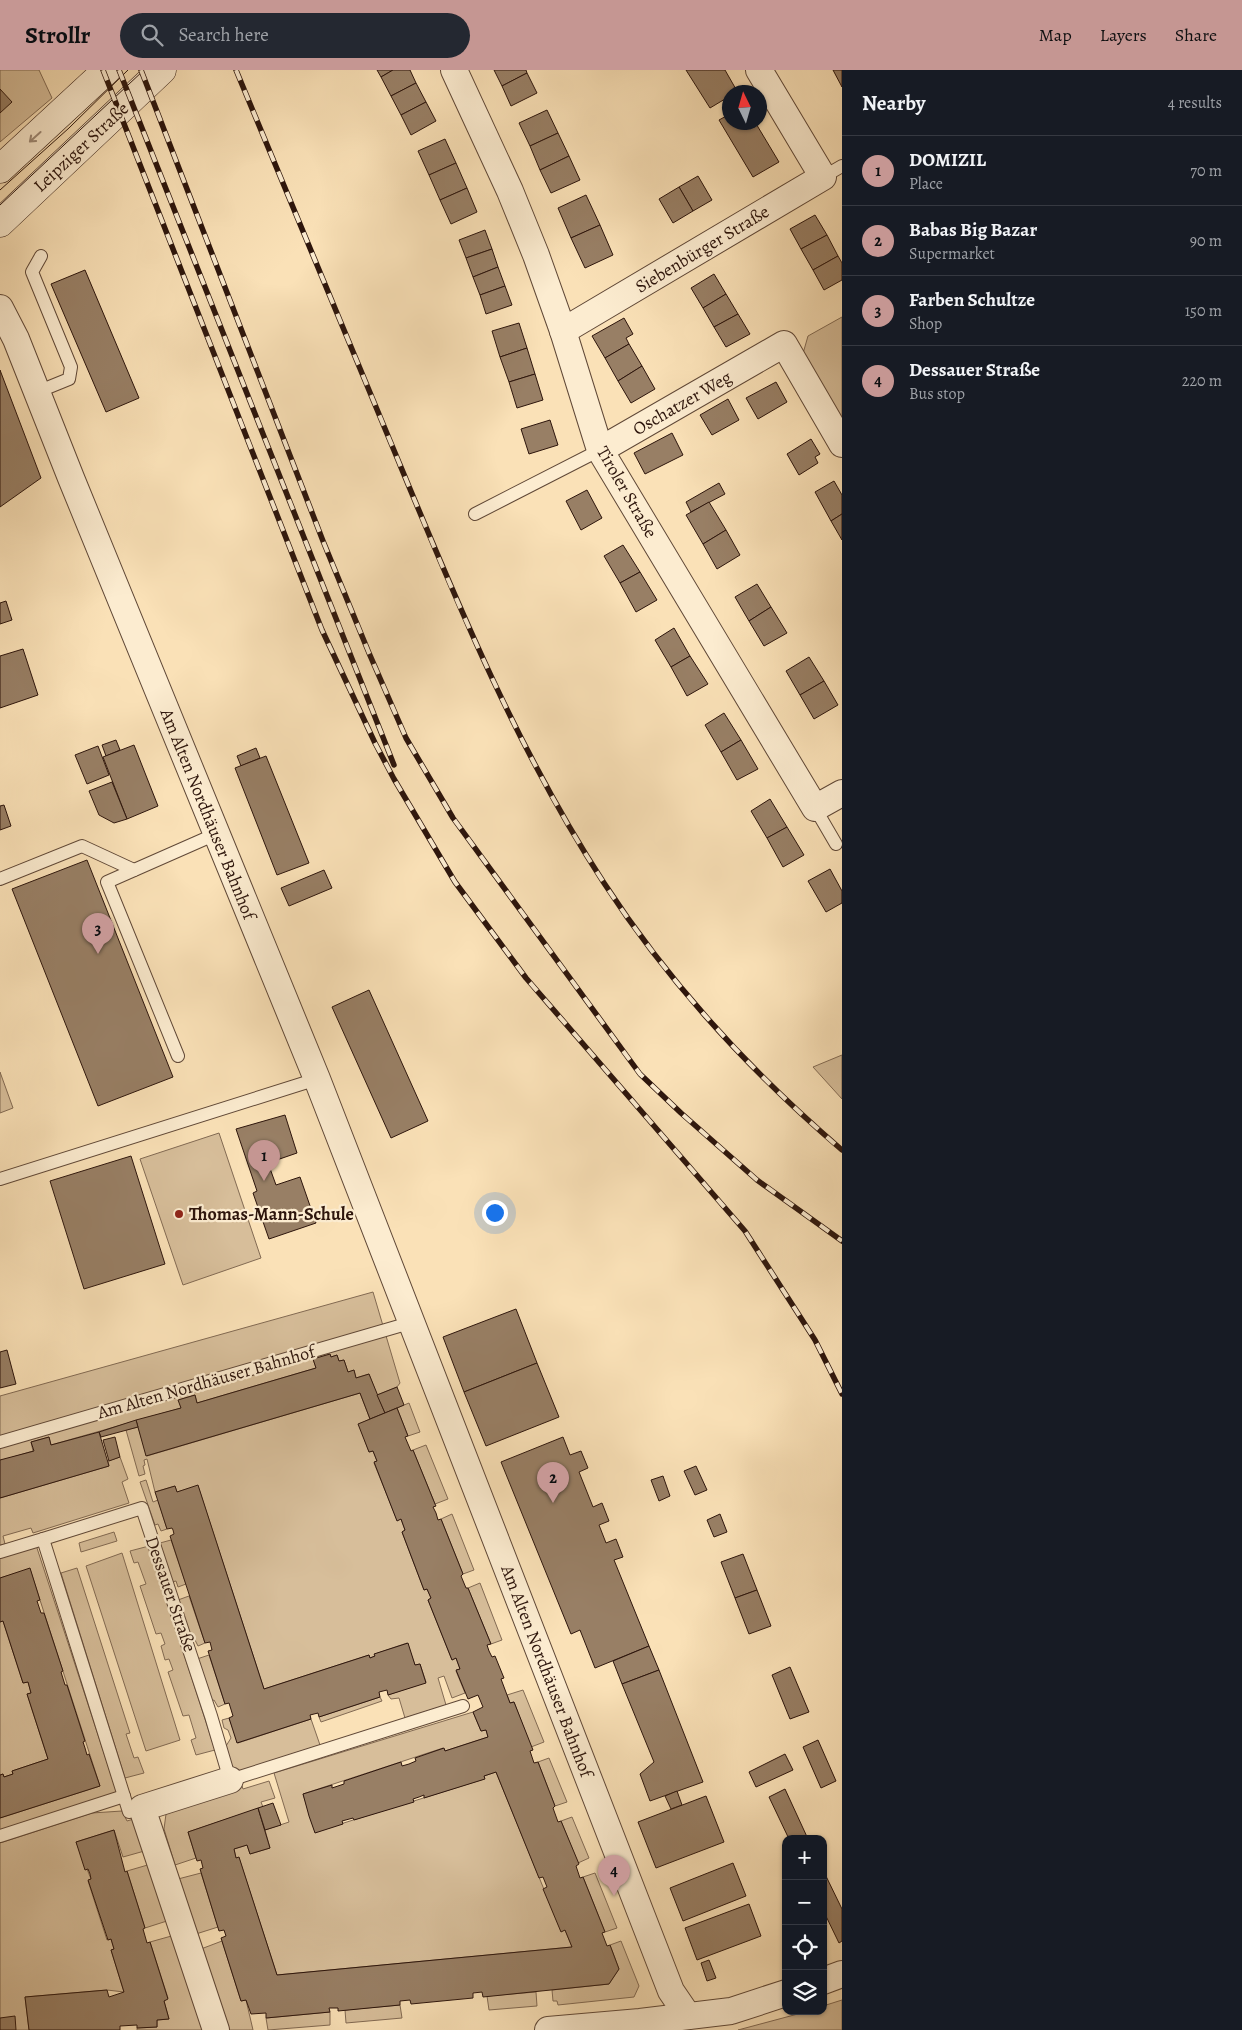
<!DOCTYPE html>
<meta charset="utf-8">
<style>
:root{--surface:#171b24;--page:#242831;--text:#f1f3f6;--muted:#9ea1a6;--line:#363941;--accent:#c59692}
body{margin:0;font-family:Alegreya,serif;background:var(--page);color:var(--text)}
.controls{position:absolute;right:15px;bottom:15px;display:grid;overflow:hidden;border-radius:10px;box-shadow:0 1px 4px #0004}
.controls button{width:45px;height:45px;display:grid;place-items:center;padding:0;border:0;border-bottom:1px solid var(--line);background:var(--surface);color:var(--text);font:25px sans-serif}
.compass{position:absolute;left:722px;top:15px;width:45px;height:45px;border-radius:50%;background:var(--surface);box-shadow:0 1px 4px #0004;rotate:355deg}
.you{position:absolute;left:494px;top:1142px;width:18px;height:18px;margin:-12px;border:4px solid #fff;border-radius:50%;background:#1a73e8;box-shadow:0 0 0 8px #1a73e833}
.badge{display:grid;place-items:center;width:32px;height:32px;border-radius:50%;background:var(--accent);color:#111;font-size:16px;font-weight:700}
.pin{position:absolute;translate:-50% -41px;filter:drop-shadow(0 1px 2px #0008)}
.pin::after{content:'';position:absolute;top:26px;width:18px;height:15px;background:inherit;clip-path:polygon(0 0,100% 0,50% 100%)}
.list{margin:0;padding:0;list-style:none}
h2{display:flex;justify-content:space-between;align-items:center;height:65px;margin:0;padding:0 20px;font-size:21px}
h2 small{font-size:16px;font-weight:400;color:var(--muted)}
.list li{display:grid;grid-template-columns:32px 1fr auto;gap:15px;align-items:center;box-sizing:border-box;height:70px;padding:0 20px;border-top:1px solid var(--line)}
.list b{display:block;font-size:19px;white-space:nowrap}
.list p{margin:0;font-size:16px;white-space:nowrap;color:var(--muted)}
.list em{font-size:16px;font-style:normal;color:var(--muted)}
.icon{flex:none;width:28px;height:28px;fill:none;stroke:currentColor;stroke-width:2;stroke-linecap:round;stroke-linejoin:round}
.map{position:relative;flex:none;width:842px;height:1960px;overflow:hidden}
header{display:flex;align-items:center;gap:30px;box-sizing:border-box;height:70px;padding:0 25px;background:var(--accent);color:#111}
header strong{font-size:24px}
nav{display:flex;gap:28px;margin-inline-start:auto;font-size:18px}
.search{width:350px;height:45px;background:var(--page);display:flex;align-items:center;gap:12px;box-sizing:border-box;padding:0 18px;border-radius:28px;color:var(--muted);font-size:19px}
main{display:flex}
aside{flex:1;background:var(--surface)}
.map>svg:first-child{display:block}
.green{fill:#d7be9a;stroke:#826a53}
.building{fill:#987f65;stroke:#2d150c}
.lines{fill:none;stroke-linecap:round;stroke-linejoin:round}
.lane-casing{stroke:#604837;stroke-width:14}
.street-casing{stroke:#604837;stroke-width:28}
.secondary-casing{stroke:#2d150c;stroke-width:29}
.lane{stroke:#fcecd0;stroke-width:12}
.street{stroke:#fcecd0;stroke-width:26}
.secondary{stroke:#fcecd0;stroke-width:28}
.tram{stroke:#2d150c;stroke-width:1}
.rail-casing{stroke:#2d150c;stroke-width:5.5}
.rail{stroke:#fcecd0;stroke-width:4;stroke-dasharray:11;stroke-linecap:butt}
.oneway{stroke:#9f8b78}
.poi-dot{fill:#8f2418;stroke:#fcecd0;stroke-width:2}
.labels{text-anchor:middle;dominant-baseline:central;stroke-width:4.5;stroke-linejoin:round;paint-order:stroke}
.street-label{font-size:18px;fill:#2d150c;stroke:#fcecd0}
.poi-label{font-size:18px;font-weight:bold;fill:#2d150c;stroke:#fcecd0;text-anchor:start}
</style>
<header>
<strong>Strollr</strong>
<div class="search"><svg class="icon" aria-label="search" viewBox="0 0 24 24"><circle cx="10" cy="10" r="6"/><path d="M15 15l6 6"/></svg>Search here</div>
<nav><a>Map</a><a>Layers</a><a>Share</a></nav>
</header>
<main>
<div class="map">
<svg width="842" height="1960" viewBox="0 0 842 1960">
<rect width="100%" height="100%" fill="#fae1b7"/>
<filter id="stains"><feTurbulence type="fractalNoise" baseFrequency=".004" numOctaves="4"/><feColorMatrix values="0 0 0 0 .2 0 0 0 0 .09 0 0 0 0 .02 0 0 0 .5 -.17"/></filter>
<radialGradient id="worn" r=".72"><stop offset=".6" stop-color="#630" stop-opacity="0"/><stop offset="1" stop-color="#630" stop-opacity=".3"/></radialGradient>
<g class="green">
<polygon points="0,0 39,0 52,28 0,72"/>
<polygon points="842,247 842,355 802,287 808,266"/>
<polygon points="842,985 842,1029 813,997"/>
<polygon points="0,1002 13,1038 0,1043"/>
<polygon points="219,1063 261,1188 183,1215 140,1089"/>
<polygon points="373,1222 400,1313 397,1317 377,1325 369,1304 356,1308 354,1300 348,1302 344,1290 339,1291 337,1285 331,1287 330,1284 313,1289 316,1298 197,1333 195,1325 179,1330 181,1338 51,1375 49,1367 31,1372 33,1381 0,1391 0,1326"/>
<polygon points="360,1323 370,1349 359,1354 369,1382 373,1381 377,1391 374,1393 397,1450 401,1449 405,1460 402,1462 424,1520 427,1519 431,1528 428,1530 452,1590 456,1588 460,1599 456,1601 465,1623 452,1628 444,1606 438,1608 446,1635 405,1648 399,1628 391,1629 388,1625 426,1612 420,1594 415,1595 407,1573 375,1584 375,1586 370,1588 369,1585 264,1619 198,1416 177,1422 175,1416 155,1422 147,1389 144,1390 145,1395 143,1396 145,1404 139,1406 126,1360 138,1357 147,1386"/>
<polygon points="409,1333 420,1362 408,1366 397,1338"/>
<polygon points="426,1375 448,1429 435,1434 413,1380"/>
<polygon points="120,1387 128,1409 122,1412 129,1433 33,1463 31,1458 3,1466 5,1474 0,1475 0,1428 109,1396 108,1391"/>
<polygon points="146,1410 153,1432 158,1430 167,1459 161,1461 158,1454 155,1455 140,1412"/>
<polygon points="452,1444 474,1500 463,1504 441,1449"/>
<polygon points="114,1462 117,1471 81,1482 79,1473"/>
<polygon points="171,1470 186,1514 178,1517 176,1511 172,1512 160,1473"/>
<polygon points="36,1475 117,1723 0,1760 0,1748 100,1716 30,1499 0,1508 0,1487"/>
<polygon points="149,1476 215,1680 196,1685 191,1670 196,1668 189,1645 183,1646 168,1602 173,1600 169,1589 165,1590 161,1576 165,1574 161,1563 156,1564 140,1516 146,1514 138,1492 134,1493 130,1481"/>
<polygon points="122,1483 180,1670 146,1681 86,1496"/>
<polygon points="77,1498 130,1663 126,1664 134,1688 138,1687 144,1703 125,1708 61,1503"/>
<polygon points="480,1513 502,1570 491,1574 468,1518"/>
<polygon points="189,1526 205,1573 198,1576 195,1570 191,1571 178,1530"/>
<polygon points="3,1551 23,1613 28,1612 31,1623 27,1624 48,1689 12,1701 13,1704 4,1707 3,1704 0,1705 0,1552"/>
<polygon points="209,1585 225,1634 218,1637 214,1630 211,1631 197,1589"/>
<polygon points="523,1620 544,1672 531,1677 514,1632 510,1633 507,1625"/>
<polygon points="380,1627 382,1631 321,1652 319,1647"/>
<polygon points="473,1642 481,1661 486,1660 488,1667 445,1681 443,1678 303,1724 315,1762 484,1709 484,1706 496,1702 561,1861 565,1860 572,1877 277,1905 239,1788 236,1788 234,1779 247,1775 250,1784 270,1778 265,1760 289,1752 274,1703"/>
<polygon points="229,1648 238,1673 311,1649 320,1675 234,1703 226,1676 231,1668 228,1660 224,1658 222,1650"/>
<polygon points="549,1688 567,1732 555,1736 538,1692"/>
<polygon points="269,1711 275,1728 261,1732 263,1737 188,1762 196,1788 175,1795 164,1759 166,1744 173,1738 242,1716 243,1719"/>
<polygon points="122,1741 127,1751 137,1748 148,1780 123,1787 114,1760 76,1772 91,1809 88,1811 107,1870 111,1869 114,1879 111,1880 124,1922 107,1920 25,1927 29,1960 0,1960 0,1773 92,1743"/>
<polygon points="572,1747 589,1788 578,1793 561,1751"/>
<polygon points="151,1794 170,1850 145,1858 127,1801"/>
<polygon points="201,1803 218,1857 196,1864 178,1809"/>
<polygon points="595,1803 617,1858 605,1862 583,1807"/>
<polygon points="175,1865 205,1960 137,1960 137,1958 157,1957 157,1950 169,1949 164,1931 168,1928 150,1872"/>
<polygon points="222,1871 241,1931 246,1930 253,1960 227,1960 201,1879"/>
<polygon points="621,1871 639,1916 634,1927 558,1935 557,1931 553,1931 552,1920 609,1914 619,1899 610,1875"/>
<polygon points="536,1922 537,1936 489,1940 487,1926"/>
<polygon points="842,1930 842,1960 738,1960 809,1941 823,1941 823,1936"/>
<polygon points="400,1935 402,1948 346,1953 345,1940"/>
<polygon points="330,1942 330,1955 268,1960 266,1948"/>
</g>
<g class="building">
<polygon points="377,0 393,0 381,7"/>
<polygon points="393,0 410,0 416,13 391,26 381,7"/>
<polygon points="494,0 526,0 527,3 502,16"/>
<polygon points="686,0 725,0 737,21 730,22 730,26 710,38"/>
<polygon points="833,0 842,0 842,17"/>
<polygon points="527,3 537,23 511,36 502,16"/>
<polygon points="416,13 426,32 401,45 391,26"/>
<polygon points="0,19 12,32 0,43"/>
<polygon points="426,32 436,51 411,65 401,45"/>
<polygon points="547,40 558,63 530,76 519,53"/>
<polygon points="730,44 730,52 755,52 779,92 753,107 719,50"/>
<polygon points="558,63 569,86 540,100 530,76"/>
<polygon points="445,69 456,93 429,105 418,81"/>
<polygon points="569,86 580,110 551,123 540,100"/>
<polygon points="456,93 467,118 440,130 429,105"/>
<polygon points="698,106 712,130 693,141 679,117"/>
<polygon points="679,117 693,141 673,153 659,129"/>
<polygon points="467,118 477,142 451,154 440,130"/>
<polygon points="586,125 600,155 571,168 558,138"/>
<polygon points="815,145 827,165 801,179 790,159"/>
<polygon points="600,155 613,185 585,198 571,168"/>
<polygon points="485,160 492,179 466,188 459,170"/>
<polygon points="827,165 838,186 813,200 801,179"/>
<polygon points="492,179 498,197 473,207 466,188"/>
<polygon points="838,186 842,193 842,210 824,220 813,200"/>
<polygon points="498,197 505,216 480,225 473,207"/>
<polygon points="85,200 139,328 106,342 51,214"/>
<polygon points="714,204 726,224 703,238 691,218"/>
<polygon points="505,216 512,235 486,244 480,225"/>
<polygon points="726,224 738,244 714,257 703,238"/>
<polygon points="738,244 750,264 726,277 714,257"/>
<polygon points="624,248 633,264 626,268 629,274 605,288 592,266"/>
<polygon points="519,253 527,278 500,287 492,261"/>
<polygon points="629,274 642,296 618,311 605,288"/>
<polygon points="527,278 535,304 509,312 500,287"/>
<polygon points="642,296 655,319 631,333 618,311"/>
<polygon points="0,300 41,408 0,437"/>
<polygon points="535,304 543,330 517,338 509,312"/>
<polygon points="776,312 787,332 758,349 746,328"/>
<polygon points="728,329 739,350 712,365 700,345"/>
<polygon points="550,350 558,375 529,384 521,359"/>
<polygon points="672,363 683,385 645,404 634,383"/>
<polygon points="811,369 820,384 815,387 818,393 799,405 787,384"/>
<polygon points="834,411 842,425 842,444 831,451 815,422"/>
<polygon points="719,413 725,424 691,442 686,432"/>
<polygon points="587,420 602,448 581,460 566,431"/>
<polygon points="709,432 726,460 703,474 686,445"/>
<polygon points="842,444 842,470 831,451"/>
<polygon points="726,460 740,485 717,499 703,474"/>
<polygon points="623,475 640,502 620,513 604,486"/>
<polygon points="640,502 657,530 636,542 620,513"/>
<polygon points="757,514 771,537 749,551 735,527"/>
<polygon points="6,531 12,550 0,554 0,533"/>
<polygon points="771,537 787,563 764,576 749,551"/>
<polygon points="674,558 690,586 671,597 655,570"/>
<polygon points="23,579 38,625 0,638 0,586"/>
<polygon points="690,586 708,614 687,626 671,597"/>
<polygon points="809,587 824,611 800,625 786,601"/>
<polygon points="824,611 838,635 814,649 800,625"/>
<polygon points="724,643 741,670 721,682 705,655"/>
<polygon points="116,670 120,680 106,686 102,675"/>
<polygon points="741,670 758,699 737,710 721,682"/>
<polygon points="134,675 158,736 127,749 103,687"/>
<polygon points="98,676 109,705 87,714 75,685"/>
<polygon points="256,678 260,688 241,696 237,686"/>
<polygon points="266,686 309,793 277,805 235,698"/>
<polygon points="112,712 127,749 114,753 99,745 89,721"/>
<polygon points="770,729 787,757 767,768 751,741"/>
<polygon points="4,735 11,756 0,760 0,736"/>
<polygon points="787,757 804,785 783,797 767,768"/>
<polygon points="87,790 173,1007 98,1036 12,819"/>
<polygon points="830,799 842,821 842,833 826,842 808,811"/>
<polygon points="324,800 332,818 289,836 281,818"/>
<polygon points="369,920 428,1051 391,1068 332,937"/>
<polygon points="285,1045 297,1083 268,1093 276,1115 300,1107 316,1153 269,1169 253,1123 257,1121 236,1059"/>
<polygon points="131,1086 165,1194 84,1219 50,1111"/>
<polygon points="516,1239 537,1293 464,1322 443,1267"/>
<polygon points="7,1280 16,1314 0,1318 0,1282"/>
<polygon points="330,1284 331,1287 337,1285 339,1291 344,1290 348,1302 354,1300 356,1308 369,1304 385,1343 370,1349 360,1323 146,1386 136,1350 181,1338 178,1330 195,1325 197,1333 316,1298 313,1289"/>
<polygon points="537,1293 559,1347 486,1376 464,1322"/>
<polygon points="397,1317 404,1335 385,1343 377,1325"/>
<polygon points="397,1338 408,1366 405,1367 411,1381 413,1380 435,1434 436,1436 433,1437 436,1443 438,1450 441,1449 463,1504 461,1506 466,1518 468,1518 491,1574 487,1575 489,1581 492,1587 495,1586 504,1608 501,1609 510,1633 514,1632 533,1680 530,1681 534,1693 538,1692 555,1736 553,1738 558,1752 561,1751 579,1794 576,1796 580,1808 583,1807 605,1862 602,1863 607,1876 610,1875 619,1899 609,1914 483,1927 482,1922 473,1923 473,1928 411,1934 410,1930 400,1931 400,1935 338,1941 338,1938 329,1938 330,1942 266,1948 266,1943 251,1944 246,1930 241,1931 221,1868 226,1866 224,1860 219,1861 200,1799 203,1798 201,1790 197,1791 188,1762 258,1738 270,1778 250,1784 247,1775 234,1779 236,1788 239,1787 277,1905 572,1877 565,1860 561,1862 543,1819 547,1817 543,1807 539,1808 496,1702 484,1706 485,1709 424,1728 424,1725 419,1727 413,1729 414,1732 354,1750 353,1748 342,1751 343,1754 315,1763 309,1746 303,1724 332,1715 332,1718 344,1714 344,1711 401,1692 402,1696 409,1694 416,1691 415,1688 444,1678 445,1681 488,1667 486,1660 481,1661 473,1642 483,1637 478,1625 468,1629 456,1600 460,1599 456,1588 452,1590 428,1530 431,1528 427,1519 424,1520 402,1462 405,1460 401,1449 397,1451 374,1392 377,1391 373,1381 369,1382 358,1354"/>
<polygon points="136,1350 138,1357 101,1367 99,1362"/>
<polygon points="99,1362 109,1396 0,1428 0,1390 34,1381 31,1372 49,1367 51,1375"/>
<polygon points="115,1367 120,1387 109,1391 103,1370"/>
<polygon points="563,1367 570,1385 581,1381 588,1398 579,1402 593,1437 602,1433 609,1451 599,1455 606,1473 616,1469 623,1487 614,1490 649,1576 595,1598 580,1560 571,1564 501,1392"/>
<polygon points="696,1396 707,1420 695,1425 684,1401"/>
<polygon points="663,1406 670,1426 659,1431 651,1410"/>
<polygon points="198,1415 264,1619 369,1585 370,1588 375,1586 374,1584 408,1573 415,1595 420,1594 426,1613 388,1625 387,1620 379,1622 380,1627 319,1647 318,1643 310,1645 311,1649 237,1673 229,1648 233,1646 229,1633 225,1634 208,1581 212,1580 210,1572 205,1573 170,1466 174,1464 173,1460 172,1458 167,1459 155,1422 175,1416 177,1422"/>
<polygon points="720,1444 727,1462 714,1467 707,1450"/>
<polygon points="743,1484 757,1520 735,1528 721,1492"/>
<polygon points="30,1498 40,1530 37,1531 41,1543 44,1543 63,1601 61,1602 65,1615 67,1615 85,1671 83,1672 85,1678 87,1685 89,1684 100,1716 0,1748 0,1705 3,1704 4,1707 13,1704 12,1701 48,1689 27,1624 31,1623 28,1612 23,1613 3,1551 0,1552 0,1508"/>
<polygon points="757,1520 771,1556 749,1564 735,1528"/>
<polygon points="649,1576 659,1600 622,1614 613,1591"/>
<polygon points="790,1597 809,1642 790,1649 772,1605"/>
<polygon points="659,1600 703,1712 650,1731 640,1704 654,1692 622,1614"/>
<polygon points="818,1670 836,1711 821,1718 803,1677"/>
<polygon points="785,1684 793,1700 756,1717 749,1702"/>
<polygon points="785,1719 808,1769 789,1769 769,1727"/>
<polygon points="677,1721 682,1735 671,1739 665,1726"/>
<polygon points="706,1726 724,1772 656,1798 638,1752"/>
<polygon points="273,1733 281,1755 265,1760 258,1738"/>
<polygon points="114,1760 125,1802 127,1801 145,1858 143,1859 147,1873 150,1872 168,1929 164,1931 169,1949 157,1950 157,1957 137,1958 137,1955 120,1956 120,1960 29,1960 25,1927 107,1920 109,1927 124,1922 111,1880 114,1879 111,1869 108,1870 88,1810 91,1809 90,1804 88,1799 85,1800 76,1772"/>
<polygon points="733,1793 746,1826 683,1851 670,1818"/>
<polygon points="823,1800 842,1839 842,1871 839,1873 823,1840"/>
<polygon points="749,1834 761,1866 697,1890 685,1858"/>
<polygon points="709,1890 716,1908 707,1911 701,1893"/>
<polygon points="15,1946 16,1960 0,1960 0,1948"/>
</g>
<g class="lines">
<g class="lane-casing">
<g id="lane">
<polyline points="823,107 842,96"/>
<polyline points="37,322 69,309 71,297 32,202 41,186"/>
<polyline points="475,444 600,380"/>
<polyline points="815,738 836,774"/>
<polyline points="0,809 82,776 134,800"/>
<polyline points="178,986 107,812 216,764"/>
<polyline points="0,1109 317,1009"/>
<polyline points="0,1372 413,1252"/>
<polyline points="0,1482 43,1469"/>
<polyline points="142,1738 129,1742 43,1469 142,1438 211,1646 230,1710 463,1636"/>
<polyline points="0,1766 124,1726"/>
</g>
</g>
<g class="street-casing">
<g id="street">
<polyline points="454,0 510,121 536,185 563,261 600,380 815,738 842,723"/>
<polyline points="0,238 16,269 71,408 317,1009 671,1921 688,1946"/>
<polyline points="563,261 823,107 759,0"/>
<polyline points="600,380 784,274 842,374"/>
<polyline points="823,1911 842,1904"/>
<polyline points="216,1960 142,1738 230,1710"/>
<polyline points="548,1960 640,1952 731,1941 786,1923"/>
</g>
</g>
<g class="secondary-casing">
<g id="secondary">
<polyline points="0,99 107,0"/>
<polyline points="0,153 162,0"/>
</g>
</g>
<use href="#lane" class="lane"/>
<use href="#street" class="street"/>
<use href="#secondary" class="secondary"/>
<g class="tram">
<polyline points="0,120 69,58 128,0"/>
<polyline points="0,135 144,0"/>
</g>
<g class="rail-casing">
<g id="rail">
<polyline points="103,0 322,560 375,673 394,709 455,812 526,908 745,1161 815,1270 842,1324"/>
<polyline points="119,0 394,695"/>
<polyline points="141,0 323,471 369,583 406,668 453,748 640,1004 681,1043 757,1110 842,1171"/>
<path d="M236,0C290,130 344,260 398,390C458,535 518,681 604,813C669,913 752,1003 842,1080"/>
</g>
</g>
<use href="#rail" class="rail"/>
</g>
<defs><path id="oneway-shaft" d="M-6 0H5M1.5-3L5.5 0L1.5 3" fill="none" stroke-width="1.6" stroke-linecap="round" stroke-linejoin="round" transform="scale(1.25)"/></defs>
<use class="oneway" href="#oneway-shaft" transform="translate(35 67) rotate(138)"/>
<circle class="poi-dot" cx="179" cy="1144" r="5"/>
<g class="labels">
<g class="street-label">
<text transform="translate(81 77) rotate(-43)">Leipziger Straße</text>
<text transform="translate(702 179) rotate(-31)">Siebenbürger Straße</text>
<text transform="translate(682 333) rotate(-30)">Oschatzer Weg</text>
<text transform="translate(627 422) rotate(60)">Tiroler Straße</text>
<text transform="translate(208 744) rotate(68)">Am Alten Nordhäuser Bahnhof</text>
<text transform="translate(206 1312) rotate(-16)">Am Alten Nordhäuser Bahnhof</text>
<text transform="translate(171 1524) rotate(71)">Dessauer Straße</text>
<text transform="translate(547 1601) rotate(69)">Am Alten Nordhäuser Bahnhof</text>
</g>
<g class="poi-label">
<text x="189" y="1144">Thomas-Mann-Schule</text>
</g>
</g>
<rect width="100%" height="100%" filter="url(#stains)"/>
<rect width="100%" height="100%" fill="url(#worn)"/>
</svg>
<div class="controls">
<button>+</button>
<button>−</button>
<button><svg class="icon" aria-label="locate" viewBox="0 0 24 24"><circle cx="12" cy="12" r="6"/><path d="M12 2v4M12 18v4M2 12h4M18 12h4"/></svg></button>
<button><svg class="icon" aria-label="layers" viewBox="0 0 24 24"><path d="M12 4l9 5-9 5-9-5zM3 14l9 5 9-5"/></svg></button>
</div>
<svg class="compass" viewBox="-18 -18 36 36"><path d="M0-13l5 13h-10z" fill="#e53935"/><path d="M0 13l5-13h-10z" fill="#9ea1a6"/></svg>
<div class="you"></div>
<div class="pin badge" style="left:264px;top:1111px">1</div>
<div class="pin badge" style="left:553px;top:1433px">2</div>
<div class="pin badge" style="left:98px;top:884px">3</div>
<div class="pin badge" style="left:614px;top:1826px">4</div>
</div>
<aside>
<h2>Nearby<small>4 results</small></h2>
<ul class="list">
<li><span class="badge">1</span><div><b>DOMIZIL</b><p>Place</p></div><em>70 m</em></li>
<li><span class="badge">2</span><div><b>Babas Big Bazar</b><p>Supermarket</p></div><em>90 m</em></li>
<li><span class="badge">3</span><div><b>Farben Schultze</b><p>Shop</p></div><em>150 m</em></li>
<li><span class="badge">4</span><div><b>Dessauer Straße</b><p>Bus stop</p></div><em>220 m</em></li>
</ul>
</aside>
</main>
